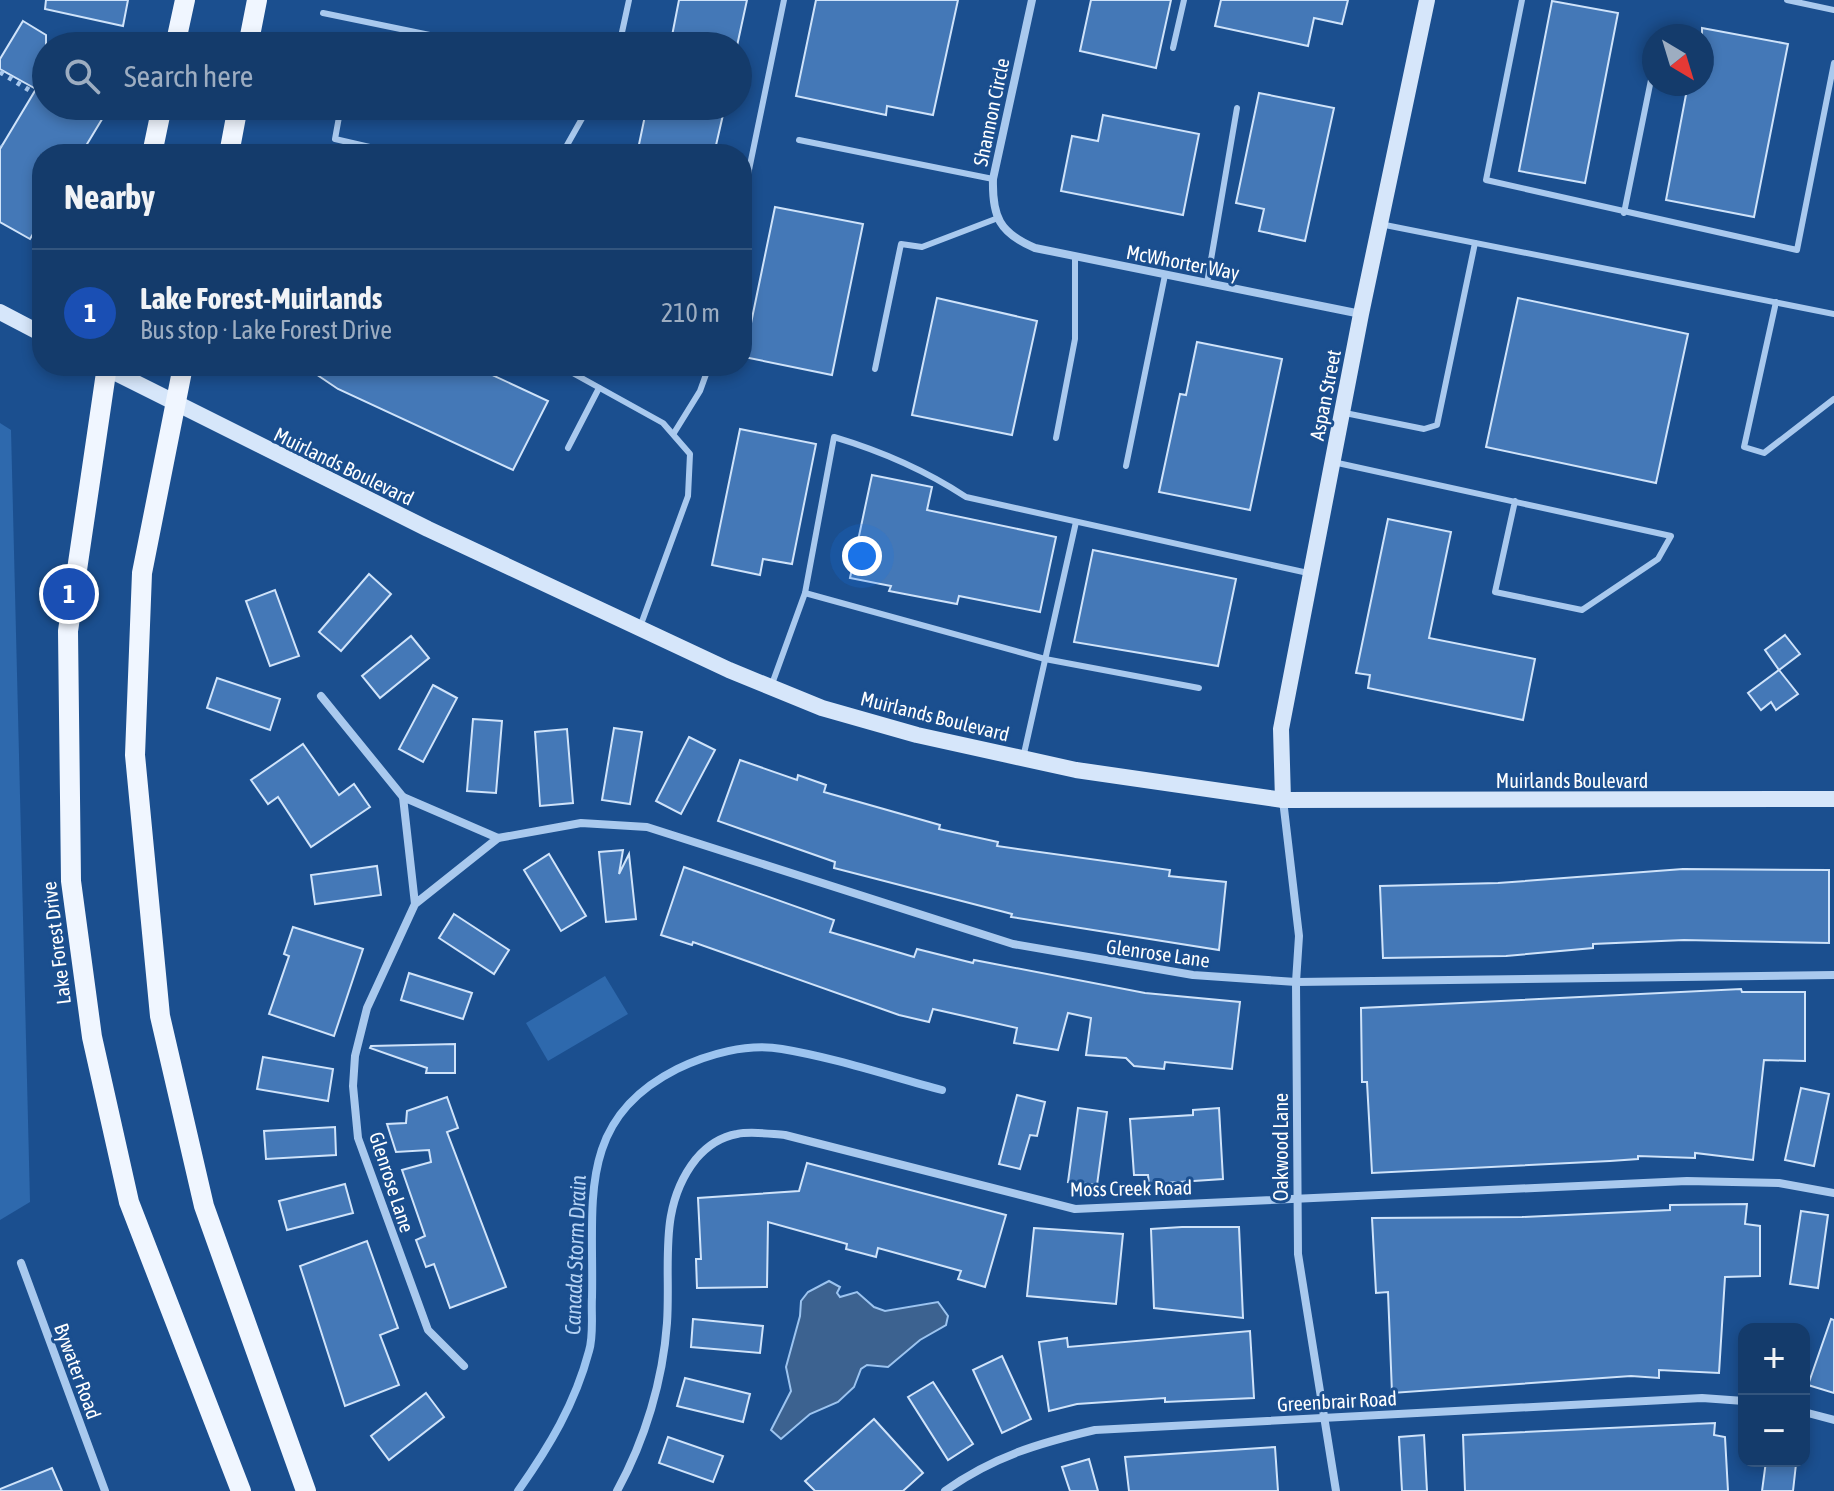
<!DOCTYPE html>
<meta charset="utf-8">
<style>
:root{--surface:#143b6b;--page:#214673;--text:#f1f3f6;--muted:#9dadc1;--line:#33557e;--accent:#e797bd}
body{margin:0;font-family:"Asap Condensed",sans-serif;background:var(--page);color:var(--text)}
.controls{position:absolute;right:24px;bottom:24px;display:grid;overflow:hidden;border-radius:16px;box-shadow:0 4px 12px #0003}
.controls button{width:72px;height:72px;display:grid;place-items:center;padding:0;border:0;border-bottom:2px solid var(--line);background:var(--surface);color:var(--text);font:40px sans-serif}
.compass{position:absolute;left:1642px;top:24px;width:72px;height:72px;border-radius:50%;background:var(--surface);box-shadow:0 4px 12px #0003;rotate:142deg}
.you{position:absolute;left:862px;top:556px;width:28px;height:28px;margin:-20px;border:6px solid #fff;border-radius:50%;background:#1a73e8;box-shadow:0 0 0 12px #1a73e833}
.badge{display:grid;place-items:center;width:52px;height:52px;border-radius:50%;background:var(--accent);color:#fff;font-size:26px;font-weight:700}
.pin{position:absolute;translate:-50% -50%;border:4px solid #fff;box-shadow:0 2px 8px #0006}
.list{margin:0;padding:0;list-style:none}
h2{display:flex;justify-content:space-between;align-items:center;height:104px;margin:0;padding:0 32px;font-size:34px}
h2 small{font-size:26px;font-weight:400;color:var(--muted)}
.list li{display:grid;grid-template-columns:52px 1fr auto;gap:24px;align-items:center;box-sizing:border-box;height:128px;padding:0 32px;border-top:2px solid var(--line)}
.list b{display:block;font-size:30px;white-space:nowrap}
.list p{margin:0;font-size:26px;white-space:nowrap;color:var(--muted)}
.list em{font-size:26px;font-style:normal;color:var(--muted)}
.icon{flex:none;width:44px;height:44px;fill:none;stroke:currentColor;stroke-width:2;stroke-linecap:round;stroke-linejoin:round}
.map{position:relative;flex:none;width:1834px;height:1491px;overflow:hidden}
.search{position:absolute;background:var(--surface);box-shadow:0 4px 12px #0003;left:32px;top:32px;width:720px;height:88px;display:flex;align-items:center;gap:20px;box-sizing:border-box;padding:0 28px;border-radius:44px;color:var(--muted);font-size:30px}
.panel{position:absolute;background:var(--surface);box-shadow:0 4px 12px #0003;left:32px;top:144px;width:720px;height:232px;border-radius:32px}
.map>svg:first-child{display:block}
.green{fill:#2e69ad}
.water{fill:#3c6290;stroke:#9cc4f0;stroke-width:2}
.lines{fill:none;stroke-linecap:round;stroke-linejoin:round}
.stream{stroke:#9cc4f0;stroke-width:8}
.building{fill:#4478b7;stroke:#cfe3fa;stroke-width:2}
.path{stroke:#a9c9ee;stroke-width:5;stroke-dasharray:4 6;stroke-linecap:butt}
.lane{stroke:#a9c9ee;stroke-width:6}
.street{stroke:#a9c9ee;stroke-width:8}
.secondary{stroke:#d6e6fa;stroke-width:16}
.primary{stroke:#f0f6ff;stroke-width:20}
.labels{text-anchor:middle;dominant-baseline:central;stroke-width:6;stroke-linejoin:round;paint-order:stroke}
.street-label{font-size:20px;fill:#fff;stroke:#1b4f8f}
.water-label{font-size:22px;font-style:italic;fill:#b5d3f5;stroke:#1b4f8f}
</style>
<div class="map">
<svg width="1834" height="1491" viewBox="0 0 1834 1491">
<rect width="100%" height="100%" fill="#1b4f8f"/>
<g class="green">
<polygon points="0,423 11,430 30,1202 0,1220"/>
<polygon points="605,976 628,1014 548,1061 526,1023"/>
</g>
<polygon class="water" points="829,1281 840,1287 837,1293 840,1297 857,1292 874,1307 885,1311 938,1302 948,1316 946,1325 920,1340 888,1367 867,1365 861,1369 854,1387 838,1402 810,1414 781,1439 771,1430 791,1391 786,1367 800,1316 801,1301 808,1292"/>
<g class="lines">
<path class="stream" d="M518,1491C549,1447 575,1404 589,1351C594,1335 591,1314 592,1297C594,1201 576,1120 677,1069C708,1054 747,1043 782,1049C836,1058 889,1076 942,1090"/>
</g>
<g class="building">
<polygon points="46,0 128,0 123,26 45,9"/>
<polygon points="679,0 747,0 737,46 670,46"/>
<polygon points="816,0 958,0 933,115 887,106 886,115 796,96"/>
<polygon points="1091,0 1171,0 1156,68 1080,51"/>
<polygon points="1221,0 1348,0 1342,24 1314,18 1308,46 1215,26"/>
<polygon points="1552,1 1618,13 1585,183 1519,171"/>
<polygon points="23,21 46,35 46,106 110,106 81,154 42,154 42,219 30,239 0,222 0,149 36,89 0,69 0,59"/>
<polygon points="1702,28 1788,44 1754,217 1666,200 1688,84 1702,84"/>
<polygon points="1259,93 1334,108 1305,241 1259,231 1264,209 1236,203"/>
<polygon points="647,106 725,106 714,154 637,154"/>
<polygon points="1103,115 1199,134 1183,215 1061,191 1072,136 1098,141"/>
<polygon points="775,207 863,224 832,375 744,357"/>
<polygon points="937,298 1037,321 1012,435 912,415"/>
<polygon points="1518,298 1688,334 1656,483 1486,447"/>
<polygon points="1197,342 1282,359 1250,510 1159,492 1180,394 1186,395"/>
<polygon points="304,366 473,366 548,401 513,470 338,389"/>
<polygon points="740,429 816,444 792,564 763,559 760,575 712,565"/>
<polygon points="872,475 932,487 927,510 1056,537 1040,612 959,596 957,604 889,591 891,586 850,578"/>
<polygon points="1388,519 1451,532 1429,638 1535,659 1523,720 1368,688 1370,675 1356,673"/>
<polygon points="1093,550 1236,579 1218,666 1074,642"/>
<polygon points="369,574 391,594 341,651 319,632"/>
<polygon points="275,590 299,656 270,666 246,601"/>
<polygon points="1785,635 1800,654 1779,670 1765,650"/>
<polygon points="411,636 429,658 380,698 362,676"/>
<polygon points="1779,670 1798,694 1776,710 1771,702 1761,710 1748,693"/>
<polygon points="217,678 280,699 270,730 207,708"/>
<polygon points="433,685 457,698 423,762 399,749"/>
<polygon points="473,719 502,721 496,793 467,791"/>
<polygon points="614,728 642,732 630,804 602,800"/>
<polygon points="567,729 573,803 540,806 535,732"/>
<polygon points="689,737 715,750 681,814 656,801"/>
<polygon points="303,744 339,795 354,784 370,807 311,847 278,797 268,804 251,780"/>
<polygon points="740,760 797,780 798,775 826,785 824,792 940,825 939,829 998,842 997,846 1170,870 1169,876 1226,882 1219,950 1011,917 1012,914 834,868 835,862 718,821"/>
<polygon points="623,850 619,874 629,854 636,919 606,922 599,852"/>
<polygon points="549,854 586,916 561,931 524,870"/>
<polygon points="377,866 381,895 315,904 311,875"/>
<polygon points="684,867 834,920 830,932 914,957 917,949 973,963 974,960 1145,993 1240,1002 1232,1069 1165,1062 1164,1069 1134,1066 1126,1058 1086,1055 1091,1018 1068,1013 1058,1050 1014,1043 1017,1028 933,1009 929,1022 899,1015 693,942 692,945 661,935"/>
<polygon points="1683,869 1829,870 1829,943 1684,940 1593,944 1593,948 1506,956 1383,958 1380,886 1498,883"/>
<polygon points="454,914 509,950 494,974 439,938"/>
<polygon points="293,927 363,949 334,1036 269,1014 289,956 284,954"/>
<polygon points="409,973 472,993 463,1019 401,1000"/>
<polygon points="1741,989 1742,992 1805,992 1805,1061 1764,1060 1753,1160 1695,1153 1695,1158 1638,1156 1638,1159 1610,1161 1372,1173 1367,1082 1362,1082 1361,1008"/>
<polygon points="455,1044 455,1073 426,1073 427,1068 370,1048 371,1046"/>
<polygon points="263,1057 333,1069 328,1101 257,1089"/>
<polygon points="1801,1088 1829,1094 1814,1166 1785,1160"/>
<polygon points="1017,1095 1045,1102 1037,1136 1030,1135 1020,1169 999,1164"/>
<polygon points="447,1097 458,1128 447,1132 506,1287 450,1308 434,1264 426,1267 416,1240 425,1236 402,1170 431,1162 429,1150 396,1152 387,1124 406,1123 407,1111"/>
<polygon points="1078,1108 1107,1112 1097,1185 1068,1182"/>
<polygon points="1219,1108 1223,1179 1149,1184 1148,1175 1134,1175 1130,1119 1193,1115 1193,1110"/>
<polygon points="335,1127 336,1155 266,1159 264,1131"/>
<polygon points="807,1163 1006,1215 985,1287 958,1279 961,1271 878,1248 876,1257 846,1249 847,1244 768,1222 767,1287 697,1288 696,1259 701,1259 698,1198 799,1191"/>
<polygon points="345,1184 353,1213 287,1230 279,1201"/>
<polygon points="1747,1204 1745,1224 1760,1226 1760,1276 1725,1277 1719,1373 1659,1370 1659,1378 1631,1376 1392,1393 1388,1292 1376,1293 1372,1218 1522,1217 1670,1210 1670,1205"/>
<polygon points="1801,1211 1828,1215 1818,1288 1790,1284"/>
<polygon points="1182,1227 1239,1227 1243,1318 1154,1308 1151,1229"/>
<polygon points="1034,1228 1123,1234 1116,1304 1027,1296"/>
<polygon points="367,1241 398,1328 380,1335 399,1385 345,1406 300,1266"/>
<polygon points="693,1319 763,1326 760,1353 691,1347"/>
<polygon points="1831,1319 1834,1320 1834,1393 1808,1385"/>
<polygon points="1250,1331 1254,1398 1165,1402 1165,1398 1077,1404 1049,1411 1039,1342 1067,1338 1068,1347"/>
<polygon points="1002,1356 1031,1419 1002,1433 973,1370"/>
<polygon points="685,1378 750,1394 743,1422 677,1406"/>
<polygon points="933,1382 973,1444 948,1460 908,1397"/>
<polygon points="426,1393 444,1417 389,1460 371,1436"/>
<polygon points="874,1419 923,1473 903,1491 815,1491 805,1481"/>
<polygon points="1715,1423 1714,1435 1725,1437 1728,1491 1465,1491 1463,1435"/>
<polygon points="1424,1435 1427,1491 1402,1491 1399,1437"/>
<polygon points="668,1437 723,1456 713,1482 659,1463"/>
<polygon points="1275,1447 1278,1491 1129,1491 1125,1457"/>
<polygon points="1089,1459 1098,1491 1070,1491 1062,1467"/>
<polygon points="1766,1461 1796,1464 1793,1491 1762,1491"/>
<polygon points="52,1468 62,1491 0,1491 0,1489"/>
</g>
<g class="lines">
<g class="path">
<polyline points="0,72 34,93"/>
<polyline points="0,146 1,147"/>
</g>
<g class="lane">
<polyline points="1522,0 1486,180 1797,250 1834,63"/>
<polyline points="1787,0 1834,10"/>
<polyline points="323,13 483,46"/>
<polyline points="619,46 629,0"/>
<polyline points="1173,48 1184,0"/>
<polyline points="341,106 335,139 400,154"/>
<polyline points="799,140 993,179"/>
<polyline points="562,154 589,106"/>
<polyline points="742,204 784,0"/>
<polyline points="1624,213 1654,65"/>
<polyline points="1380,224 1834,314"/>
<polyline points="1207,283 1237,108"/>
<polyline points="1776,302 1744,447 1764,453 1834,399"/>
<polyline points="560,366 663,423 690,454 688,496 640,627"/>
<polyline points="875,369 901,244 922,247 998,218"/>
<polyline points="1345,413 1424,429 1437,425 1475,243"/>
<polyline points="674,433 700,391 709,366"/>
<polyline points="1056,438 1075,339 1075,257"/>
<polyline points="568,448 599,388"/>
<polyline points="1333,462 1671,536 1658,559 1582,610 1495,592 1515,501"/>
<polyline points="1126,466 1165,275"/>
<polyline points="772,684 805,593"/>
<path d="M1199,688L1045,659L805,593L834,437C881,451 925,470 966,497L1308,573"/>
<polyline points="1023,758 1076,522"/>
</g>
<g class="street">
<path d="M1032,0L993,179C992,216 999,233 1035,248L1361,314"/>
<polyline points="321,696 403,797"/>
<polyline points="1283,800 1299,936 1296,982 1298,1254 1336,1491"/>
<polyline points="498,838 581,823 647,827 1013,944 1193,975 1296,982 1834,975"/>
<polyline points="415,904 403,797 498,838 415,904 367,1008 355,1056 353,1086 358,1138 428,1330 464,1366"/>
<polyline points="21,1263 105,1491"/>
<polyline points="1804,1412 1834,1420"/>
<path d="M617,1491C645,1440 663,1380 667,1323C671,1264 657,1208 696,1159C707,1146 720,1137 737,1134C752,1131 770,1134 785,1135L1075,1209L1687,1181L1779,1183L1834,1193"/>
<path d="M945,1491C992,1457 1039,1443 1095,1430L1702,1398L1744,1401"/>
</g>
<g class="secondary">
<polyline points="0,312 42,334"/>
<polyline points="102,366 428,529 729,670 822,708 917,735 1076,770 1283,800 1834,799"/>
<polyline points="1283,800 1281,729 1361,314 1427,0"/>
</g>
<g class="primary">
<polyline points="175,46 185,0"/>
<polyline points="248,46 257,0"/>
<polyline points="152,154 162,106"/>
<polyline points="229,154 238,106"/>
<polyline points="107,366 68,631 71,881 92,1037 129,1202 241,1491"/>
<polyline points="183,366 142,573 135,755 160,1016 204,1206 306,1491"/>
</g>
</g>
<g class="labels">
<g class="street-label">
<text transform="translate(991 112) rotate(-78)">Shannon Circle</text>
<text transform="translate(1183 262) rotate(11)">McWhorter Way</text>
<text transform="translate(1325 395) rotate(-79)">Aspan Street</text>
<text transform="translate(344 466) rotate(26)">Muirlands Boulevard</text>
<text transform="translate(935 716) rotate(14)">Muirlands Boulevard</text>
<text x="1572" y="780">Muirlands Boulevard</text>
<text transform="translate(56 943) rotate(-97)">Lake Forest Drive</text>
<text transform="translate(1158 953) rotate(8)">Glenrose Lane</text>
<text transform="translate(1280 1147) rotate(-90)">Oakwood Lane</text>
<text transform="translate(392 1182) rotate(72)">Glenrose Lane</text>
<text transform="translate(1131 1188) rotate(-1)">Moss Creek Road</text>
<text transform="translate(78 1371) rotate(70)">Bywater Road</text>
<text transform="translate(1337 1401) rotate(-3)">Greenbrair Road</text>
</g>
<g class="water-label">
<text transform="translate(575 1255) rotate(-88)">Canada Storm Drain</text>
</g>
</g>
</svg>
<div class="controls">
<button>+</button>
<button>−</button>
</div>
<svg class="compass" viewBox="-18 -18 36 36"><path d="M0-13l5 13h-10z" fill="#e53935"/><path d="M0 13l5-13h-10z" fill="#9dadc1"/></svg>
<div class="you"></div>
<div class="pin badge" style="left:69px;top:594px;background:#1a4fb4">1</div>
<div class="search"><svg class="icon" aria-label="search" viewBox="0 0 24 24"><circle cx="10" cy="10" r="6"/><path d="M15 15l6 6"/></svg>Search here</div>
<section class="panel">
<h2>Nearby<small></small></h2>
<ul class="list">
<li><span class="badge" style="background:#1a4fb4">1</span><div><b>Lake Forest-Muirlands</b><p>Bus stop · Lake Forest Drive</p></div><em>210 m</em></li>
</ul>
</section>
</div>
